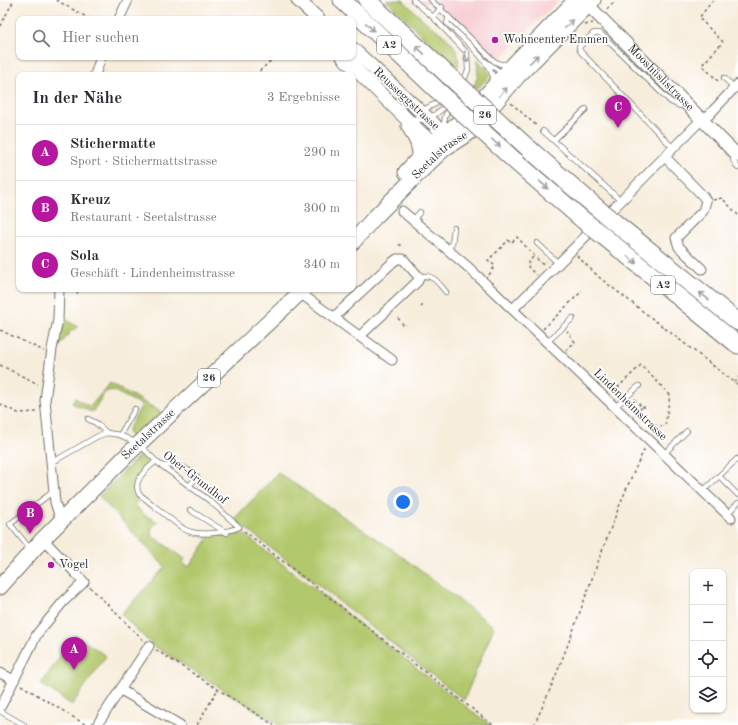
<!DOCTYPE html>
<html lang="de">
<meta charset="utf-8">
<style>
:root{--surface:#fff;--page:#f2f2f3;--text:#2b2b33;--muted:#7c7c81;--line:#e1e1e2;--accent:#b5179e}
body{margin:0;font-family:"Old Standard TT",serif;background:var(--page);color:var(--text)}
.controls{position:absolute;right:12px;bottom:12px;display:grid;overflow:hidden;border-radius:8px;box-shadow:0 1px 3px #0004}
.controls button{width:36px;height:36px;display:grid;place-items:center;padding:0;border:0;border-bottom:1px solid var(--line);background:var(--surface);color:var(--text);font:20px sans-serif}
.you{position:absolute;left:403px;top:502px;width:14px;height:14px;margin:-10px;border:3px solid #fff;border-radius:50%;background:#1a73e8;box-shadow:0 0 0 6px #1a73e833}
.badge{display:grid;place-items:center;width:26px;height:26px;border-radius:50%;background:var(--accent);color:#fff;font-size:13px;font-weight:700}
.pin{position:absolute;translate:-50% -33px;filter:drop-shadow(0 1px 2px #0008)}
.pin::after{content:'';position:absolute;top:21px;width:14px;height:12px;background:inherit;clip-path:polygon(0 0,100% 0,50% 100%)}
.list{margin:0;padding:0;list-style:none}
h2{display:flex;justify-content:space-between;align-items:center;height:52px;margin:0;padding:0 16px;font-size:17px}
h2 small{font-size:13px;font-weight:400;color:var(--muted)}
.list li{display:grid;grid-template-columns:26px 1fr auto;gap:12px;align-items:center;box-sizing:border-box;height:56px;padding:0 16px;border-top:1px solid var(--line)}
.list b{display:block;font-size:15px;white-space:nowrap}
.list p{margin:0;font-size:13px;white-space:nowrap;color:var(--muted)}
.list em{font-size:13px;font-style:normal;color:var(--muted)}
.icon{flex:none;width:22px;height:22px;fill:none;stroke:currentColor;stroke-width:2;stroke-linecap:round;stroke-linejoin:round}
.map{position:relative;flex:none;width:738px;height:725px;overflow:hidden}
.search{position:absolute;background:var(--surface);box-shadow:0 1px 3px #0004;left:16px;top:16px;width:340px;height:44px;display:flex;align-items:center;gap:10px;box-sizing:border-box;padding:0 14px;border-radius:8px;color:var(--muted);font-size:15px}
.panel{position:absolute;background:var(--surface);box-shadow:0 1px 3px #0004;left:16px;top:72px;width:340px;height:220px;border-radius:8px}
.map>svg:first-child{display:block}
.built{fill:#f7cfd3}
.green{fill:#b2c86c;stroke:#6e7a4c}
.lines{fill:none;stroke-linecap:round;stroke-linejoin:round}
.service-casing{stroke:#726f69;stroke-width:6}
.minor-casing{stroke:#726f69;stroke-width:11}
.tertiary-casing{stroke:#726f69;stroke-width:14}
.secondary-casing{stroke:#726f69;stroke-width:15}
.primary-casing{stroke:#726f69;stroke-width:17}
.motorway-casing{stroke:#726f69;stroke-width:19}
.path{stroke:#726f69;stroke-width:1.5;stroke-dasharray:3 3;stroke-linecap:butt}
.service{stroke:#fff;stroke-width:4.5}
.minor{stroke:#fff;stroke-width:9}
.tertiary{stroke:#fff;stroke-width:12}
.secondary{stroke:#fff;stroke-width:13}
.primary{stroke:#fff;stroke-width:15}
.motorway{stroke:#fff;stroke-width:17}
.motorway-bridge-casing{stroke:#726f69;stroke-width:19;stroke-linecap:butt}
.motorway-bridge{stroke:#fff;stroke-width:17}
.oneway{stroke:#a0a0a0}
.poi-dot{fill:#b5179e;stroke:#fff;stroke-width:1.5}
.labels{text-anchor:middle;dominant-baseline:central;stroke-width:3.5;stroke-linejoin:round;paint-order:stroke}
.shield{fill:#fff;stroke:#6b6b6b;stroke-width:1}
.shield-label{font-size:11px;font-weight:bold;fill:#2b2b2b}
.poi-label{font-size:12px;fill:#2b2b2b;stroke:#fff;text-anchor:start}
.street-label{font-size:12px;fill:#2b2b2b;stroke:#fff}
</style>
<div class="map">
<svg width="738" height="725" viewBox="0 0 738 725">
<rect width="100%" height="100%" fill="#fff"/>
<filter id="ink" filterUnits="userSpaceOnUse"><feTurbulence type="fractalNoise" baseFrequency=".025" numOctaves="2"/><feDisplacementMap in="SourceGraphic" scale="8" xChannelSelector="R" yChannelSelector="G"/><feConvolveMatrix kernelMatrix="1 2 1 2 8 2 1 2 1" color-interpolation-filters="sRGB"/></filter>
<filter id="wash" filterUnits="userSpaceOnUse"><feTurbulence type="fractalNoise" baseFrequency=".012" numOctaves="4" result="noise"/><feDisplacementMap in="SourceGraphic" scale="16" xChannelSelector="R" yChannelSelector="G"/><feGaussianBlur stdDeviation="0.9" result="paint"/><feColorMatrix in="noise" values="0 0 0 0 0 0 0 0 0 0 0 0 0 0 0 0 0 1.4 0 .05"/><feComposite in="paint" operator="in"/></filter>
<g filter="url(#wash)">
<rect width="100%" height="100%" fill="#f7eddb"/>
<polygon class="built" points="413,0 559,0 495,64 439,6 428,3 418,4"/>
<g class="green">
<path d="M386,0H403C410,7 418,15 426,22C441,34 465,46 457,70Z"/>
<polygon points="477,59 491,75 478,88 474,86 478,76"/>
<polygon points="63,318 78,327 71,331 54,353 61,319"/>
<polygon points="110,383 161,412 134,438 129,435 128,430 142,405 112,390 105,392 93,411 89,411 72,403 75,398 90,407"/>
<polygon points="141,454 150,462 133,484 133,488 140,498 134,505 146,516 158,522 151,529 152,536 185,559 182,563 189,567 208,539 202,534 244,534 490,725 279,725 151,644 121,614 165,567 99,496"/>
<polygon points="278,473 392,549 494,627 464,700 234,519"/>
<polygon points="75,635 106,656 72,705 41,684"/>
</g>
</g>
<g filter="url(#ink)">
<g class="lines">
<g class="service-casing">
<g id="service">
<polyline points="413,0 433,17"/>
<polyline points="431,0 494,61 500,64 510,64"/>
<polyline points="442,7 433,17 467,53 468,70 463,83"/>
<path d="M449,17L447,23C460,36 492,62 494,81"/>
<polyline points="485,61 502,73"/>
<polyline points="724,78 734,87"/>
<polyline points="420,109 425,109 443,100"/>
<path d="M412,118C427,124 436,114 447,105"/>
<polyline points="443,131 445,117 449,107"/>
<polyline points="543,131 621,201"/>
<polyline points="554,140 586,109"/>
<polyline points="673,148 580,51 579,47 594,33 600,33 671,102 680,106 684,102"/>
<polyline points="734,154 733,160 738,168"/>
<polyline points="413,220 420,212"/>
<polyline points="537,243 559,264"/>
<polyline points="447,249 452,244 454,228"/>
<path d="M419,277C433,273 438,283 446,292"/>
<polyline points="547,342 573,318"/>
<polyline points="615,407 639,386"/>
<polyline points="88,419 96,423 107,433"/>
<polyline points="120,435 135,409"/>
<polyline points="664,454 687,431"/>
<path d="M51,461L58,459L98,436L107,433L120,435L139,444L158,463L210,501L239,527C226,533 197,537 184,529C169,519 154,505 139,494C132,480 146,470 156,461"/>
<path d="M162,466C178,464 185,466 197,477L189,486"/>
<polyline points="719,476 738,495"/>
<polyline points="703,491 737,459 738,460"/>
<polyline points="190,510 227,533"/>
<polyline points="727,514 738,503"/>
<polyline points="31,550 10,524 54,491"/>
<polyline points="0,711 24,725"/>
</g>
</g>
<g class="minor-casing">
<g id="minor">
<polyline points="119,19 128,0"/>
<polyline points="95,75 101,57"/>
<polyline points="665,157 703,196 706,201 703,211 676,238 679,247 702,269"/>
<polyline points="402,211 468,267 731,518"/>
<polyline points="604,218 702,119 709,115 738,84"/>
<polyline points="59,289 58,320 52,349 45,400 55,502 61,521"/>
<polyline points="300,293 392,360"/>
<polyline points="513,309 595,227"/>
<polyline points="334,317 393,262 397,259 403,259 419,277 418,281 360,336"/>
<polyline points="0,673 14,680"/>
<polyline points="121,690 180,725"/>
<polyline points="0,708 37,634 63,602 84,582 43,539"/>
<polyline points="97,725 149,646"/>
</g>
</g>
<g class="tertiary-casing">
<g id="tertiary">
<path id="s1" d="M583,0L738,156"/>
</g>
</g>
<g class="secondary-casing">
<g id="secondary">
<polyline points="298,0 318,19"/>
<polyline points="343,57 422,134 445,148 443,134 434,124 353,49"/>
<polyline points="408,126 417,143 420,157"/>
</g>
</g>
<g class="primary-casing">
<g id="primary">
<polyline points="406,172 429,147 469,114 514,64 576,0"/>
<path id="s2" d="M353,242L374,218L432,160L445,148L470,132L518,76L593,0"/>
<path id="s3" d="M0,587L43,539L128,454L304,289"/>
</g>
</g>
<g class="motorway-casing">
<g id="motorway">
<polyline points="342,0 436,89"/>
<polyline points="367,0 449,76"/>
<polyline points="527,147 596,207"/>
<polyline points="514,160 583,220"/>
<polyline points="614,222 738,322"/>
<polyline points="602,235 738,345"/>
</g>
</g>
<g class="path">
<polyline points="56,0 90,19"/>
<polyline points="713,0 699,18 723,42 702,65 718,81"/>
<polyline points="607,9 616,0"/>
<polyline points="585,25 593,23"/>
<polyline points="0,26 14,0"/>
<polyline points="255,75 275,57"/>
<polyline points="511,103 538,127"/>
<polyline points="713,200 722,198 738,215"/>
<polyline points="399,244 401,246"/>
<polyline points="577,256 600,278 738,385"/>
<polyline points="533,257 528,263 530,265 528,267 536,275"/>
<path d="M489,275L495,266L488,260C494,255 503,246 508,240L511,243L517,237L542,264L546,262"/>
<polyline points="77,294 78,289"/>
<polyline points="421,307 425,303"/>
<polyline points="398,318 404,326 406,325"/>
<polyline points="543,329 582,291"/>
<polyline points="0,330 44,351"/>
<polyline points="566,350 575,342 567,331"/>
<polyline points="0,365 38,384"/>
<polyline points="735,383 738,377"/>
<polyline points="613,392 641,365 670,395 665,426 646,425"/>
<polyline points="634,399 642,407 635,414"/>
<polyline points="0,404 18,413 38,412"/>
<polyline points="642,407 646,407"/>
<polyline points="657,436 659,426"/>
<polyline points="244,531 493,725"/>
<polyline points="90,587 144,641"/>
<polyline points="156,650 274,725"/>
<polyline points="21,685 86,725"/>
<polyline points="197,725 218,689"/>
<path d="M534,725C577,635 601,538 645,448"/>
</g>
<use href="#service" class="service"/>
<use href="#minor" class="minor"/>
<use href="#tertiary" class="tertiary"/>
<use href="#secondary" class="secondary"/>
<use href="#primary" class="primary"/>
<use href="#motorway" class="motorway"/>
<g class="motorway-bridge-casing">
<g id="motorway-bridge">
<polyline points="449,76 527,147"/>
<polyline points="436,89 514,160"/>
<polyline points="596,207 614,222"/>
<polyline points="583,220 602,235"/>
</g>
</g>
<use href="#motorway-bridge" class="motorway-bridge"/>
</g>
<defs><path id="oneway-shaft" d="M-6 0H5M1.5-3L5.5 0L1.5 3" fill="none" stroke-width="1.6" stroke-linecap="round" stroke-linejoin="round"/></defs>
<g class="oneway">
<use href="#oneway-shaft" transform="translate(569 24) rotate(-45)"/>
<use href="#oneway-shaft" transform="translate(370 27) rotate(44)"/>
<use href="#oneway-shaft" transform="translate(420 50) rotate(-137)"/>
<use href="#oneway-shaft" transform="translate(466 57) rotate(79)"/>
<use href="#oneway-shaft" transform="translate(534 59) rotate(-45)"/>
<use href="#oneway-shaft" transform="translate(503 92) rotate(-48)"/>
<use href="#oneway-shaft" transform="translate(496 143) rotate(42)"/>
<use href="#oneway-shaft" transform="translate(544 185) rotate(41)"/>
<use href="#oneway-shaft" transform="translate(632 260) rotate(39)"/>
<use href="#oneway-shaft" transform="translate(704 296) rotate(-142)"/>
</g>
</g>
<g class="poi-dot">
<circle cx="495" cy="40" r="4"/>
<circle cx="51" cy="565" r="4"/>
</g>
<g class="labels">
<g class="shield">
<rect x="377" y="36" width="24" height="18" rx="3"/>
<rect x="474" y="106" width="22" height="18" rx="3"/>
<rect x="651" y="276" width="24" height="18" rx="3"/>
<rect x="198" y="369" width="22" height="18" rx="3"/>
</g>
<g class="shield-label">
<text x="389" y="45">A2</text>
<text x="485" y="115">26</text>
<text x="663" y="285">A2</text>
<text x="209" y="378">26</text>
</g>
<g class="poi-label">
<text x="503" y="40">Wohncenter Emmen</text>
<text x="59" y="565">Vogel</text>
</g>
<g class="street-label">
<text stroke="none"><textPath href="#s1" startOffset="110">Mooshüslistrasse</textPath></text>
<text transform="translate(406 99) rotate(43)">Reusseggstrasse</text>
<text stroke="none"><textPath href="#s2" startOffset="123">Seetalstrasse</textPath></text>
<text transform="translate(630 405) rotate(44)">Lindenheimstrasse</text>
<text stroke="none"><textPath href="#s3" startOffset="213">Seetalstrasse</textPath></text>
<text transform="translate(195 478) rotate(38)">Ober-Grundhof</text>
</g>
</g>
</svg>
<div class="controls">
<button>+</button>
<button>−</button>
<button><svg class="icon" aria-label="locate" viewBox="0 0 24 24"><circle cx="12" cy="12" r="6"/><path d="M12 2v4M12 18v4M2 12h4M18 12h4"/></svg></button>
<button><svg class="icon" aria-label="layers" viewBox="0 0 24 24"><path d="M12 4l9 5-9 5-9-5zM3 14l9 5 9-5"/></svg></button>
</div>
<div class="you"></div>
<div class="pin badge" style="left:74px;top:670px">A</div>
<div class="pin badge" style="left:30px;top:534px">B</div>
<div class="pin badge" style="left:618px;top:128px">C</div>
<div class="search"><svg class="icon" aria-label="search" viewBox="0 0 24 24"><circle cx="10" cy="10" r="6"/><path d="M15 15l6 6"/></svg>Hier suchen</div>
<section class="panel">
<h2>In der Nähe<small>3 Ergebnisse</small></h2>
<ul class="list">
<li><span class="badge">A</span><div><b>Stichermatte</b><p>Sport · Stichermattstrasse</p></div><em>290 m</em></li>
<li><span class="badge">B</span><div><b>Kreuz</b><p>Restaurant · Seetalstrasse</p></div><em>300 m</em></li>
<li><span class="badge">C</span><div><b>Sola</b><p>Geschäft · Lindenheimstrasse</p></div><em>340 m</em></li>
</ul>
</section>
</div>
